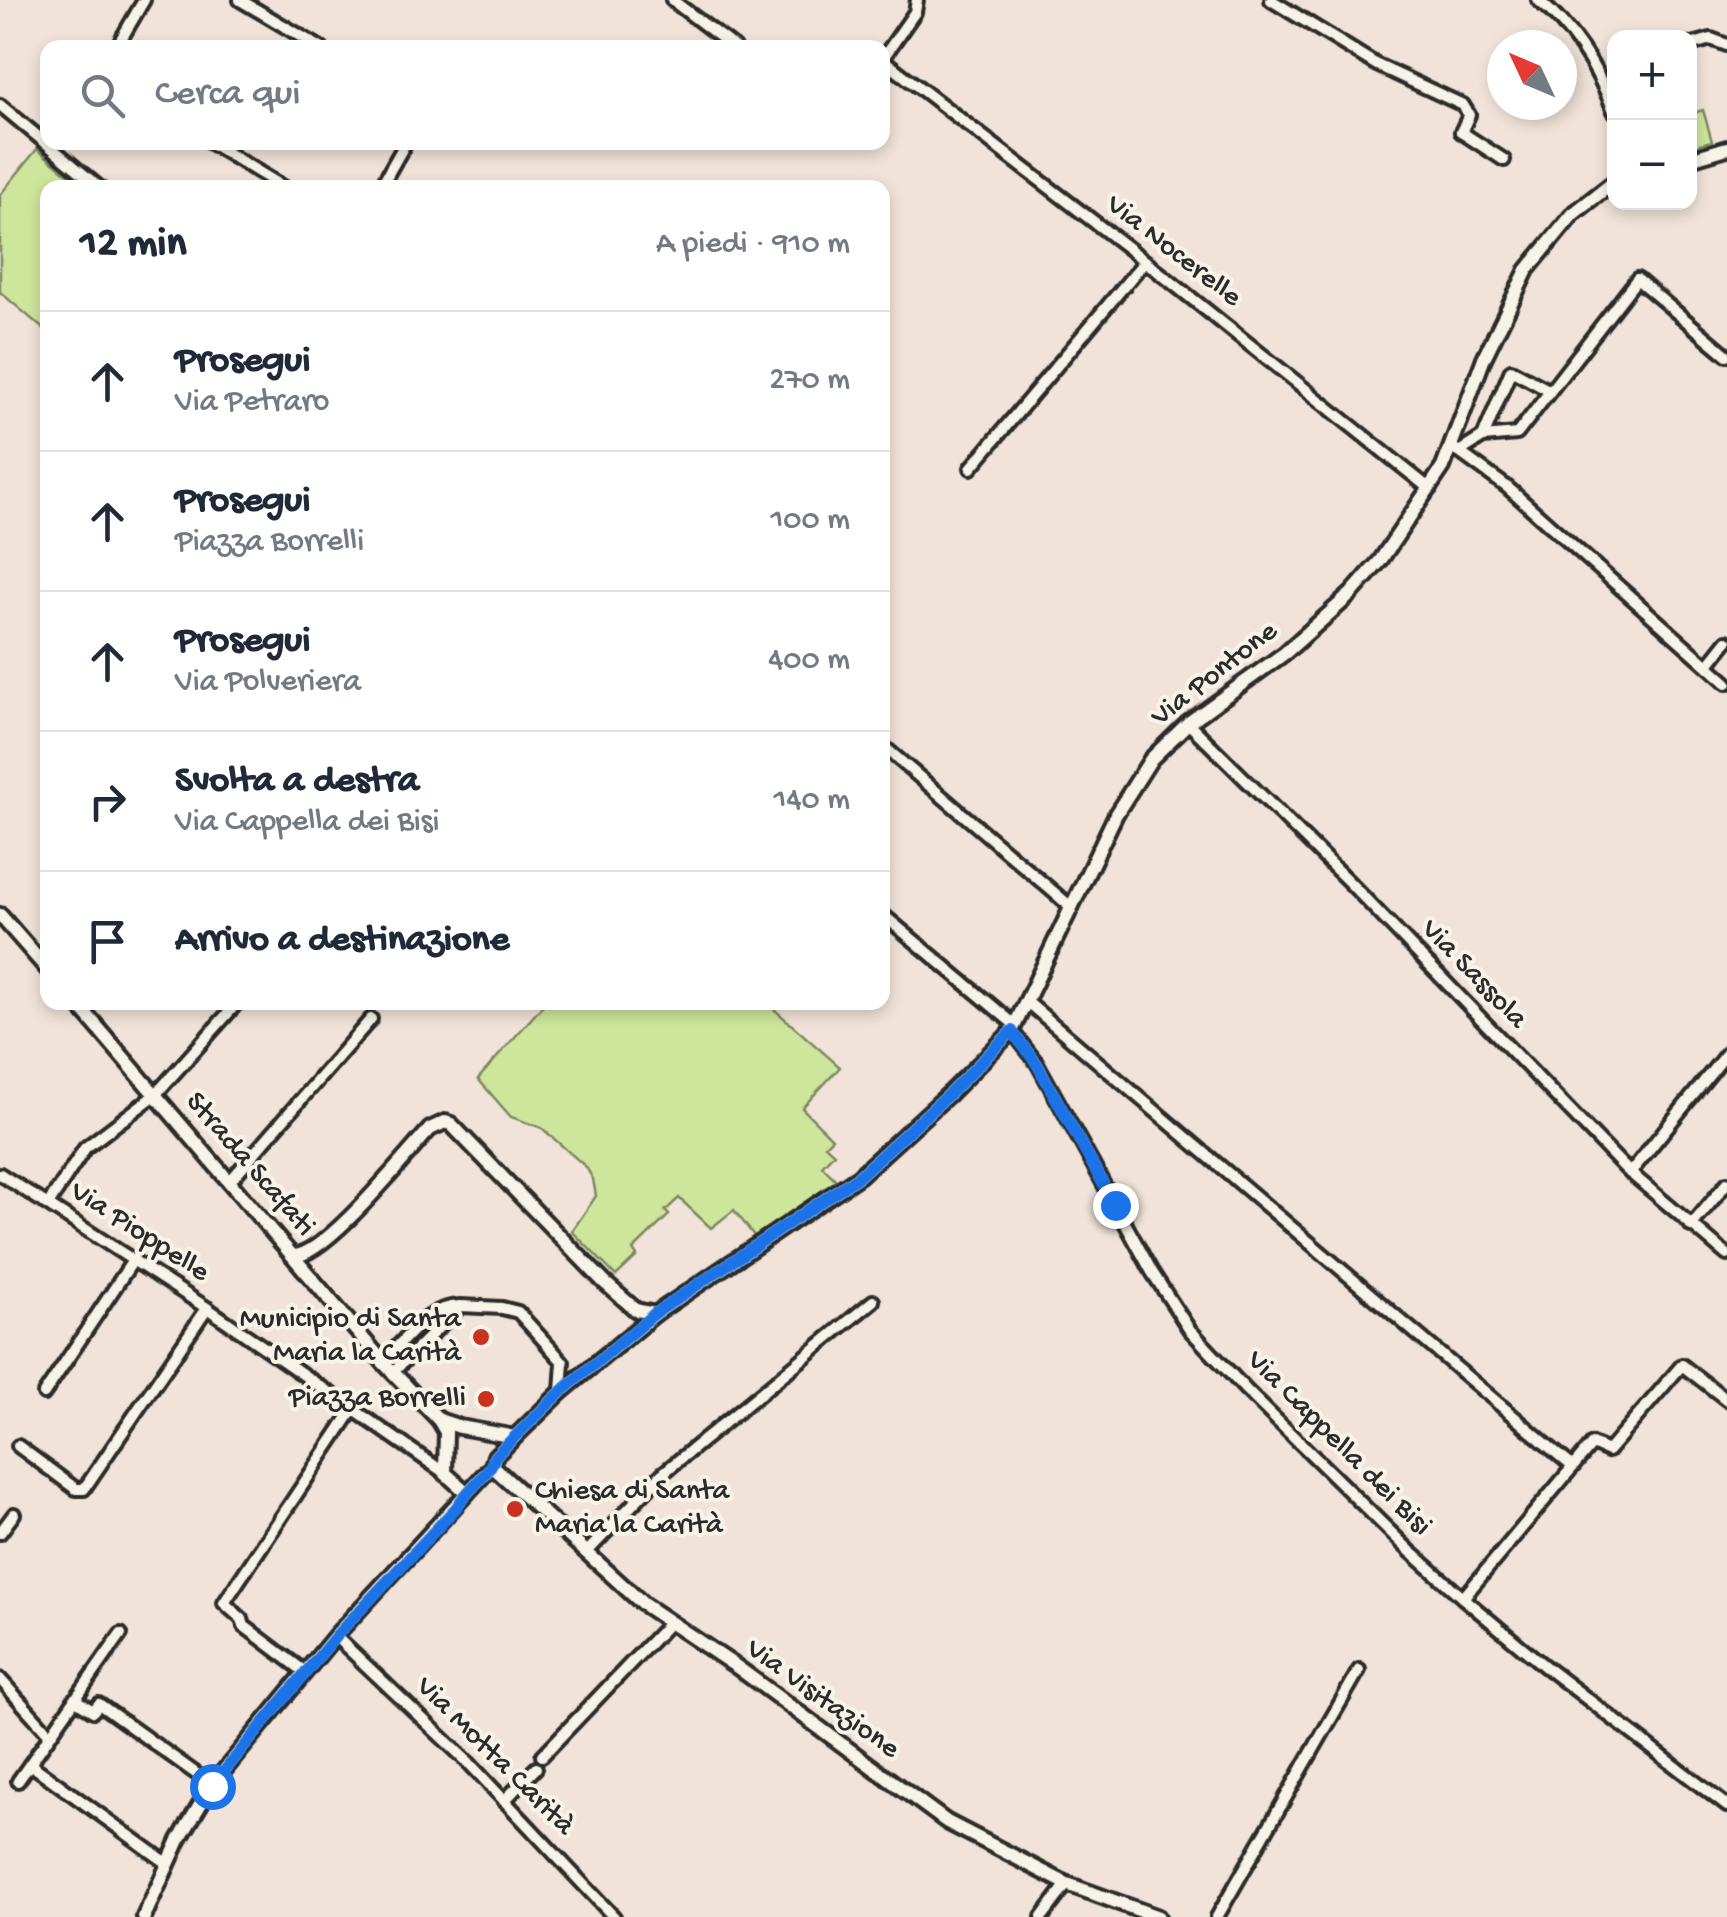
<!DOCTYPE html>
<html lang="it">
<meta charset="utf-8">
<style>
:root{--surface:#fff;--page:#f6f6f7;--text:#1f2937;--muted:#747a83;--line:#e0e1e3}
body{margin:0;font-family:"Gochi Hand",sans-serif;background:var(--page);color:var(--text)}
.controls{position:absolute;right:30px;top:30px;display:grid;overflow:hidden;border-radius:20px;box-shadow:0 5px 15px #0003}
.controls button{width:90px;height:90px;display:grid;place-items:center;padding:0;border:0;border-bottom:2px solid var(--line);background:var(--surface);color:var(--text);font:50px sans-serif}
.compass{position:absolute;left:1487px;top:30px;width:90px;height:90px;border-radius:50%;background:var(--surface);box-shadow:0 5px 15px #0003;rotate:314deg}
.stop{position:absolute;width:30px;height:30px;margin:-22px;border:8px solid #1a73e8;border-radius:50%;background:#fff}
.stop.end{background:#1a73e8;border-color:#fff;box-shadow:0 2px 10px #0008}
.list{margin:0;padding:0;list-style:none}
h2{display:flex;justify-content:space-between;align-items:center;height:130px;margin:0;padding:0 40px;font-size:42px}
h2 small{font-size:32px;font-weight:400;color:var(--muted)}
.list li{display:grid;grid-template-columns:65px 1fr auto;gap:30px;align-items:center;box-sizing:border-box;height:140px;padding:0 40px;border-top:2px solid var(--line)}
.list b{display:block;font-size:38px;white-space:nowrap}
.list p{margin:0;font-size:32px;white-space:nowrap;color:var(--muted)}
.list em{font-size:32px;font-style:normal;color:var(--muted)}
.icon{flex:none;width:55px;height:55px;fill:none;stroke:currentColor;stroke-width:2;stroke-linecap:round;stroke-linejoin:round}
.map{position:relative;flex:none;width:1727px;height:1917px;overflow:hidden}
.search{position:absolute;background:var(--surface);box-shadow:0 5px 15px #0003;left:40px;top:40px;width:850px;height:110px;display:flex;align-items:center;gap:25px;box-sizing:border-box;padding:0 35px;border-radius:20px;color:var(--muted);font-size:38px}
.panel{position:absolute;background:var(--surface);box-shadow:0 5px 15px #0003;left:40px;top:180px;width:850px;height:830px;border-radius:20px}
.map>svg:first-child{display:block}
.green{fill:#cee69c;stroke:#7c8864;stroke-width:2.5}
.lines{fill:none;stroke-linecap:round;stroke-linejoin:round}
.minor-casing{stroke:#2b2b2b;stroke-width:18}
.tertiary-casing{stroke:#2b2b2b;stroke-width:20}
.minor{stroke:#f7f3e8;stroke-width:10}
.tertiary{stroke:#f7f3e8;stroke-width:12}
.route{stroke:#1a73e8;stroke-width:12}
.poi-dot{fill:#c8321e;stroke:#f7f3e8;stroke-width:4}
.labels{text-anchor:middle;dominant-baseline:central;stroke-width:8;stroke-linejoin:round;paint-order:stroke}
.street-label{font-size:30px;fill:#2b2b2b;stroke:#f7f3e8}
.poi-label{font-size:30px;fill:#2b2b2b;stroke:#f7f3e8;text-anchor:end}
</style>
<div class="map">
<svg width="1727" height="1917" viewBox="0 0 1727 1917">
<rect width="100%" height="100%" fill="#f1e3d9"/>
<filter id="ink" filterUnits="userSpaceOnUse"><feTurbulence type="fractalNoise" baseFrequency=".01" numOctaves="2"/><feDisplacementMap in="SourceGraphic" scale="20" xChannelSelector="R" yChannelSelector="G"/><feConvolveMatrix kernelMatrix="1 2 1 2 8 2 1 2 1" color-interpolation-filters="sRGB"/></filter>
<g filter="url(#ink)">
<g class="green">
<polygon points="1703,110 1712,141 1700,144 1693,151 1690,114"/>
<polygon points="37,149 84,187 48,188 47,332 0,292 0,195"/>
<polygon points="545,1003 767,1003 840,1067 802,1108 832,1138 825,1145 834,1153 822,1166 838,1182 755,1237 734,1210 711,1228 679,1198 665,1211 669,1215 633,1250 637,1256 616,1276 572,1231 596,1196 593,1179 586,1167 542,1128 511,1117 478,1079"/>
</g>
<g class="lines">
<g class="minor-casing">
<g id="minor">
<polyline points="240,0 321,48"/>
<polyline points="672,0 735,48"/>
<polyline points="1271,0 1377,65 1463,105 1469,115 1461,132 1504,160"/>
<path d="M1538,0C1573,29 1598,69 1614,111"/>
<polyline points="1690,45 1711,39 1727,45"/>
<polyline points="116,48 144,0"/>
<polyline points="883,58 915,12 917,0"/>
<polyline points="882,59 1145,261 1430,489"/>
<polyline points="0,105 100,188"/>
<polyline points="209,142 285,188"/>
<polyline points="380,188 406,142"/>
<polyline points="1483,437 1511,370 1550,391"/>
<polyline points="1455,449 1507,487 1727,683"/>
<polyline points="1459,452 1483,437 1517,434 1637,279 1727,355"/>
<polyline points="971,468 1145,261"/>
<polyline points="1708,665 1727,641"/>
<polyline points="1188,723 1350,883 1627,1170 1727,1255"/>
<polyline points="882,745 1071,907"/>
<polyline points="882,914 1015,1025"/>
<polyline points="1026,1001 1573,1467"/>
<polyline points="1012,1031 1037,1063 1152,1272 1189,1329 1246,1390 1410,1551 1463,1598 1543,1665 1727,1806"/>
<polyline points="1630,1173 1727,1053"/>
<polyline points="0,1174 207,1308 445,1473"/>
<polyline points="230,1181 371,1019"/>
<polyline points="49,1203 85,1148 155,1095 238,1002"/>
<polyline points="1691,1226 1727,1183"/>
<path d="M383,1362C405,1340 427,1306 460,1306"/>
<polyline points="393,1372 461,1306 502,1308 518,1312 563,1362 561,1391"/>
<polyline points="44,1394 134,1259"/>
<polyline points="18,1446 76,1489 84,1489 207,1308"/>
<polyline points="0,1533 14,1514"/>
<polyline points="586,1553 662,1474 873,1301"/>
<polyline points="1463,1598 1592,1444 1608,1451 1682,1365 1727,1400"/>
<polyline points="335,1636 469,1763 614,1917"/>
<polyline points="305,1672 244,1626 242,1619 224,1603 352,1411"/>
<polyline points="0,1679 50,1735"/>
<polyline points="74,1699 93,1711 99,1704 212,1785"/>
<polyline points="542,1756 670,1622"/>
<polyline points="30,1764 167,1863"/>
<polyline points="18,1781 121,1634"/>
<polyline points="504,1801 536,1768"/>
<polyline points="1042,1917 1067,1884"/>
<polyline points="1217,1917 1359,1670"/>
</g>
</g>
<g class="tertiary-casing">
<g id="tertiary">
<polyline points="1690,159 1727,148"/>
<polyline points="0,915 48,970"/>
<polyline points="76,1002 383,1362 439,1420 446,1432 445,1473 465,1491"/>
<path d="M294,1256C326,1255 405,1156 430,1129L445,1122L451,1124L604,1282L636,1310L655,1314"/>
<polyline points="439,1420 460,1427 515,1437"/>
<polyline points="492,1466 643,1604 737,1667 947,1822 1067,1884 1158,1917"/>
<polyline points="144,1917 179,1840 212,1785 335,1636 492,1466 495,1456 561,1392 655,1314 859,1176 950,1093 1012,1031 1116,814 1151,759 1188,723 1285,653 1351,594 1380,561 1443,467 1484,358 1527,270 1573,214 1614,182"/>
</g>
</g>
<use href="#minor" class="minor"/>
<use href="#tertiary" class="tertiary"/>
</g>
</g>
<g class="lines" filter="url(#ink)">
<path class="route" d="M212,1786L336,1636L457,1507C468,1488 489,1476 495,1456L561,1392L654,1314L859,1176L950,1093L1012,1031L1037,1064L1115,1205"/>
</g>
<g class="poi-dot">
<circle cx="481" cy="1337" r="10"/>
<circle cx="486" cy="1399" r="10"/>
<circle cx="515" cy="1509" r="10"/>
</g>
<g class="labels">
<g class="street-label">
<text transform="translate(1173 252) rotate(38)">Via Nocerelle</text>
<text transform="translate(1215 675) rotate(-38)">Via Pontone</text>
<text transform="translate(1473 975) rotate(46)">Via Sassola</text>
<text transform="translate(249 1165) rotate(49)">Strada Scafati</text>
<text transform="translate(139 1233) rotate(33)">Via Pioppelle</text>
<text transform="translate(1338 1444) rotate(45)">Via Cappella dei Bisi</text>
<text transform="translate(822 1700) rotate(36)">Via Visitazione</text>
<text transform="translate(494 1757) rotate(45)">Via Motta Carità</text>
</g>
<g class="poi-label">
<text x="461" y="1320">Municipio di Santa<tspan x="461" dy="34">Maria la Carità</tspan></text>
<text x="466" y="1399">Piazza Borrelli</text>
<text x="535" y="1492" text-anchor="start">Chiesa di Santa<tspan x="535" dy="34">Maria la Carità</tspan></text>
</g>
</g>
</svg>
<div class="controls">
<button>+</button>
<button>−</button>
</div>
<svg class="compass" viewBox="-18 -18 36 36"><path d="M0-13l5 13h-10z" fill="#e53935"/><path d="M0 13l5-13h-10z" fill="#747a83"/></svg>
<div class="stop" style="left:212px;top:1786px"></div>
<div class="stop end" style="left:1115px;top:1205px"></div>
<div class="search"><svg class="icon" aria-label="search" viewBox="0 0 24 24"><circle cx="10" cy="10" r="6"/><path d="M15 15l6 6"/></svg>Cerca qui</div>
<section class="panel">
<h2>12 min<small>A piedi · 910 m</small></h2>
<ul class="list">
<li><svg class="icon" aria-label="ahead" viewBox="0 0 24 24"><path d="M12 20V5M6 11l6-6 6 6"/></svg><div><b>Prosegui</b><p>Via Petraro</p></div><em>270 m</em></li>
<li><svg class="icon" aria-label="ahead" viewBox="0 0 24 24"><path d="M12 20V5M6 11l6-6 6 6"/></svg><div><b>Prosegui</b><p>Piazza Borrelli</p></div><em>100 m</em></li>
<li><svg class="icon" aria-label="ahead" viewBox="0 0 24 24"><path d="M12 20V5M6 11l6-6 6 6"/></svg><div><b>Prosegui</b><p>Via Polveriera</p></div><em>400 m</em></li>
<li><svg class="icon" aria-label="right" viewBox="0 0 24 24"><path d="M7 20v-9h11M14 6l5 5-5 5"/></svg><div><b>Svolta a destra</b><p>Via Cappella dei Bisi</p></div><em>140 m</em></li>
<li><svg class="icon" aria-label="arrive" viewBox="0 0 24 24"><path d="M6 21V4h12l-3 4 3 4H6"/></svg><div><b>Arrivo a destinazione</b></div></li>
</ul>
</section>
</div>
